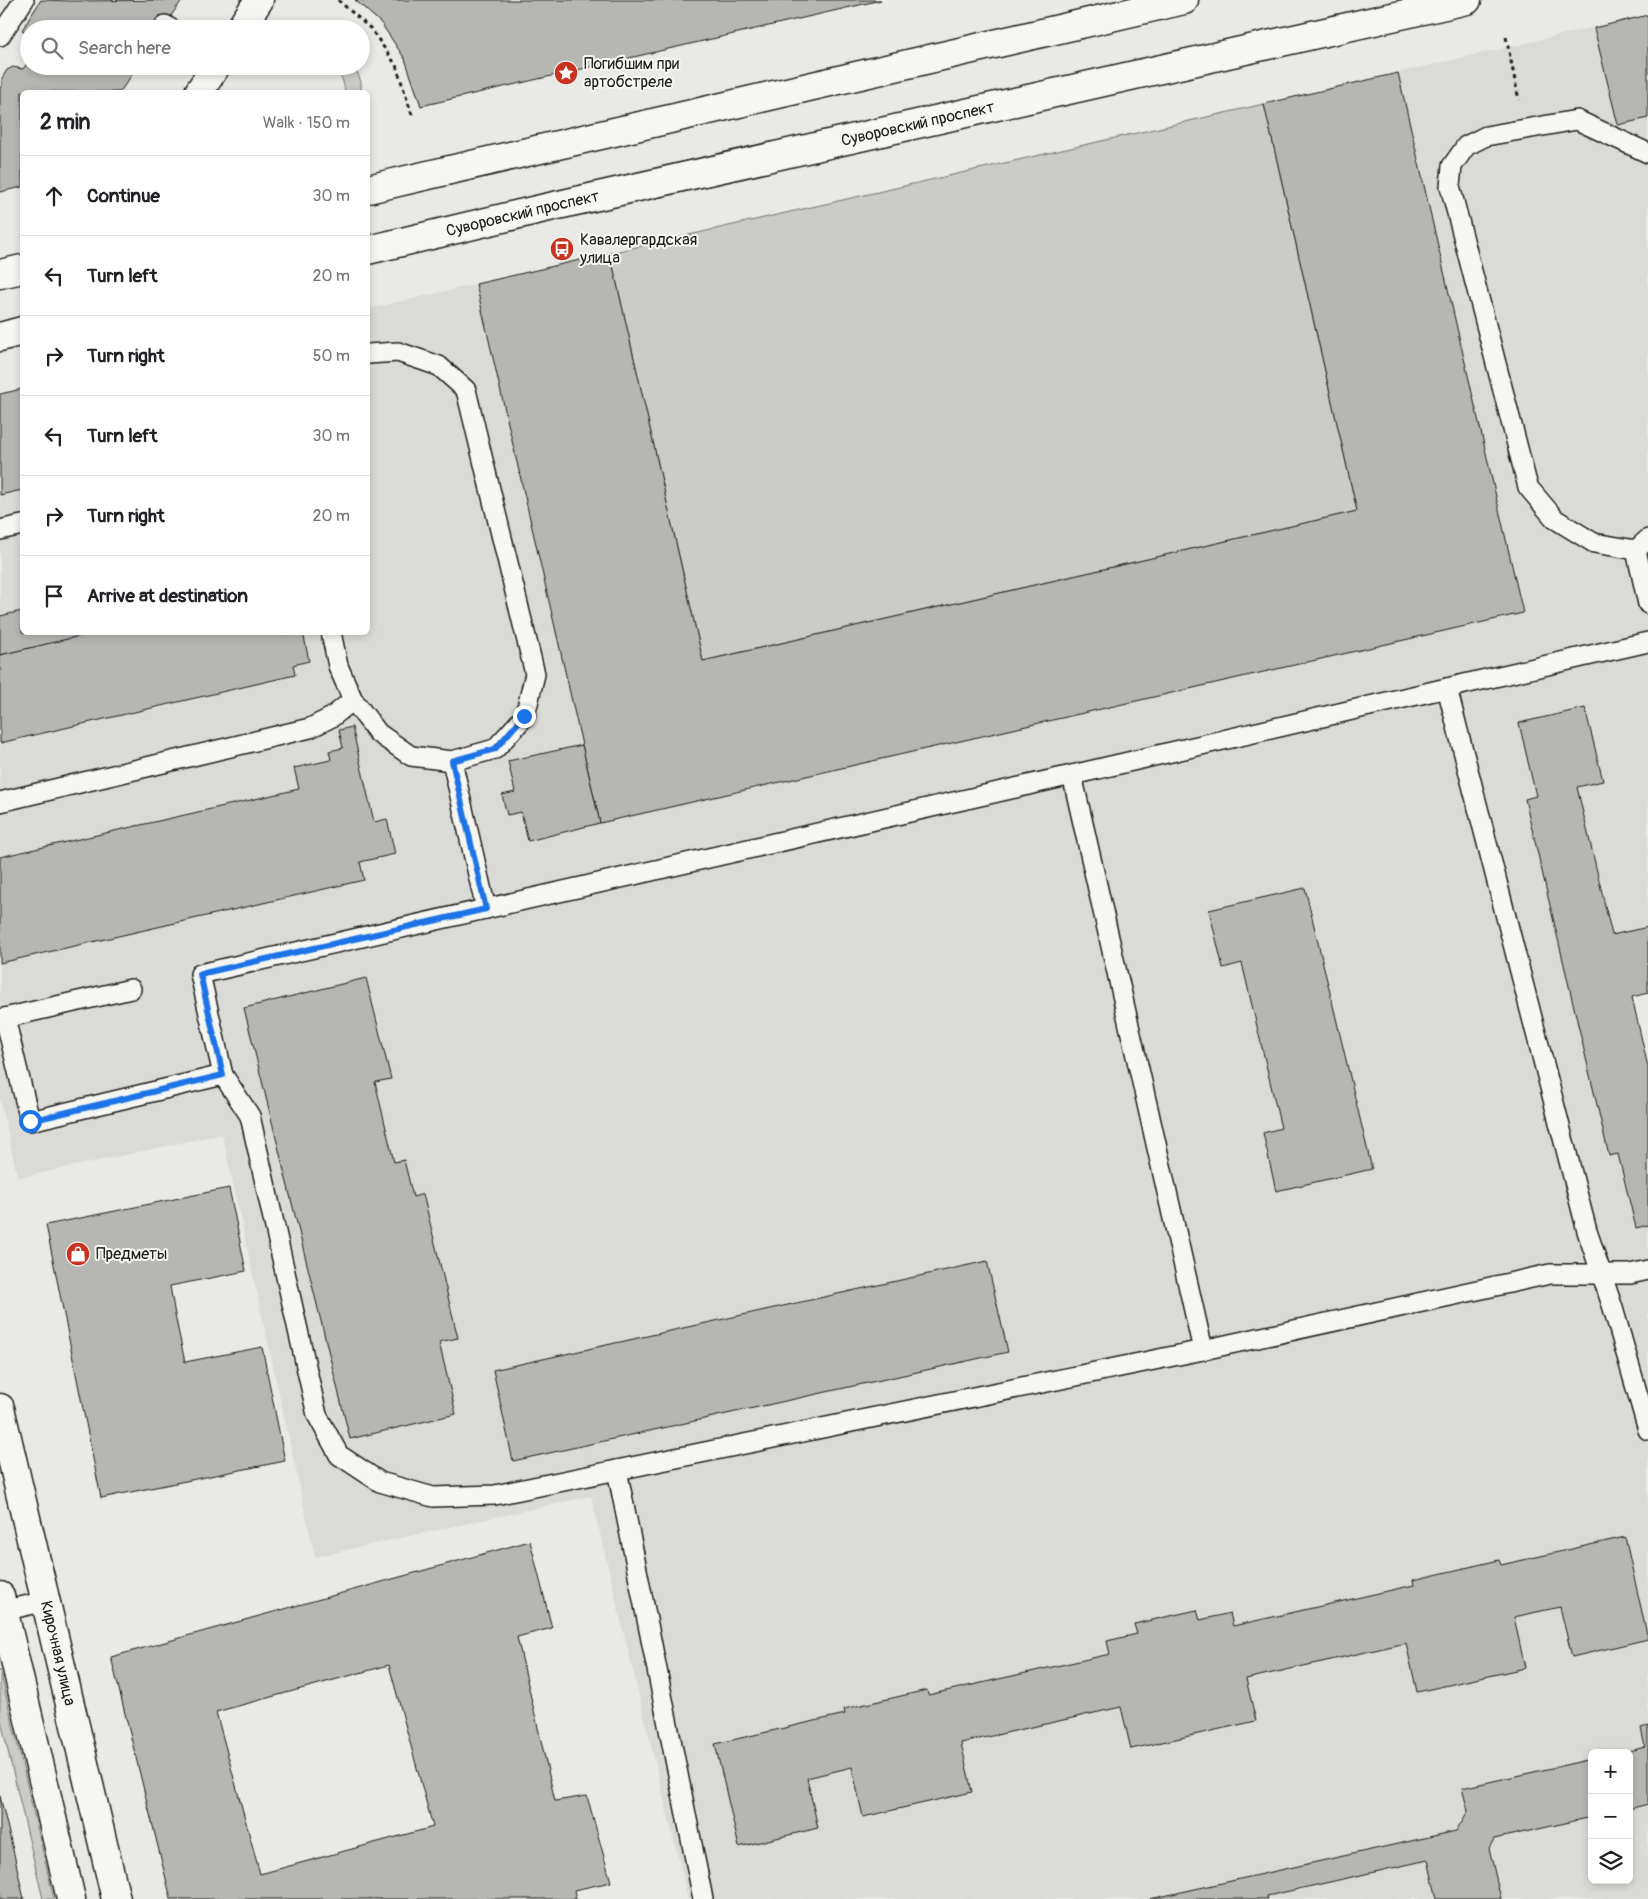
<!DOCTYPE html>
<meta charset="utf-8">
<style>
:root{--surface:#fff;--page:#f2f2f2;--text:#202124;--muted:#757577;--line:#e0e0e0}
body{margin:0;font-family:Pangolin,sans-serif;background:var(--page);color:var(--text)}
.controls{position:absolute;right:15px;bottom:15px;display:grid;overflow:hidden;border-radius:8px;box-shadow:0 2px 8px #0003}
.controls button{width:45px;height:45px;display:grid;place-items:center;padding:0;border:0;border-bottom:1px solid var(--line);background:var(--surface);color:var(--text);font:25px sans-serif}
.stop{position:absolute;width:15px;height:15px;margin:-11px;border:4px solid #1a73e8;border-radius:50%;background:#fff}
.stop.end{background:#1a73e8;border-color:#fff;box-shadow:0 1px 5px #0008}
.list{margin:0;padding:0;list-style:none}
h2{display:flex;justify-content:space-between;align-items:center;height:65px;margin:0;padding:0 20px;font-size:21px}
h2 small{font-size:16px;font-weight:400;color:var(--muted)}
.list li{display:grid;grid-template-columns:32px 1fr auto;gap:15px;align-items:center;box-sizing:border-box;height:80px;padding:0 20px;border-top:1px solid var(--line)}
.list b{display:block;font-size:19px;white-space:nowrap}
.list em{font-size:16px;font-style:normal;color:var(--muted)}
.icon{flex:none;width:28px;height:28px;fill:none;stroke:currentColor;stroke-width:2;stroke-linecap:round;stroke-linejoin:round}
.map{position:relative;flex:none;width:1648px;height:1899px;overflow:hidden}
.search{position:absolute;background:var(--surface);box-shadow:0 2px 8px #0003;left:20px;top:20px;width:350px;height:55px;display:flex;align-items:center;gap:12px;box-sizing:border-box;padding:0 18px;border-radius:28px;color:var(--muted);font-size:19px}
.panel{position:absolute;background:var(--surface);box-shadow:0 2px 8px #0003;left:20px;top:90px;width:350px;height:545px;border-radius:8px}
.map>svg:first-child{display:block}
.built{fill:#dadad6;fill-rule:evenodd}
.green{fill:#cbcbc7;stroke:#747472}
.building{fill:#b6b6b3;stroke:#1c1c1c;fill-rule:evenodd}
.lines{fill:none;stroke-linecap:round;stroke-linejoin:round}
.lane-casing{stroke:#1c1c1c;stroke-width:22}
.street-casing{stroke:#1c1c1c;stroke-width:31}
.secondary-casing{stroke:#1c1c1c;stroke-width:31}
.path{stroke:#1c1c1c;stroke-width:3;stroke-dasharray:4 4;stroke-linecap:butt}
.lane{stroke:#f6f6f2;stroke-width:19}
.street{stroke:#f6f6f2;stroke-width:28}
.secondary{stroke:#f6f6f2;stroke-width:28}
.route{stroke:#1a73e8;stroke-width:6}
.labels{text-anchor:middle;dominant-baseline:central;stroke-width:4;stroke-linejoin:round;paint-order:stroke}
.poi-label{font-size:16px;fill:#1c1c1c;stroke:#f6f6f2;text-anchor:start}
.street-label{font-size:16px;fill:#1c1c1c;stroke:#f6f6f2}
</style>
<div class="map">
<svg width="1648" height="1899" viewBox="0 0 1648 1899">
<rect width="100%" height="100%" fill="#e9e9e5"/>
<filter id="ink" filterUnits="userSpaceOnUse"><feTurbulence type="fractalNoise" baseFrequency=".02" numOctaves="2"/><feDisplacementMap in="SourceGraphic" scale="10" xChannelSelector="R" yChannelSelector="G"/><feConvolveMatrix kernelMatrix="1 2 1 2 8 2 1 2 1" color-interpolation-filters="sRGB"/></filter>
<g filter="url(#ink)">
<path class="built" d="M1648,15V993L1632,997L1648,1067V1899H688L591,1496L315,1557L222,1134L18,1178L0,1100V394L22,389V632H368V309ZM1592,1753H1629V1880H1592Z"/>
<g class="green">
<path d="M331,66H355L361,82V92H345C344,82 341,72 331,66Z"/>
<polygon points="1264,104 1357,511 703,661 610,253"/>
<polygon points="0,1670 54,1899 43,1899 0,1717"/>
</g>
<g class="building">
<polygon points="41,0 71,1 182,0 162,29 29,29 29,34 22,30"/>
<polygon points="355,0 881,0 421,106 405,59 381,23"/>
<polygon points="1648,15 1648,118 1618,125 1594,28"/>
<polygon points="29,61 29,66 138,66 120,92 22,92 22,187 0,192 0,87 2,86 2,78 7,70 13,67 23,69"/>
<polygon points="1398,73 1523,613 600,823 476,284 610,253 703,661 1357,511 1264,104"/>
<polygon points="22,389 22,490 0,495 0,394"/>
<polygon points="22,611 22,632 77,632 78,637 0,655 0,616"/>
<polygon points="97,632 285,632 285,634 303,632 309,661 293,665 295,675 0,743 0,655"/>
<polygon points="1585,708 1603,781 1577,787 1612,935 1648,927 1648,993 1632,997 1648,1067 1648,1225 1636,1228 1618,1154 1609,1156 1525,799 1536,796 1519,723"/>
<polygon points="352,727 374,822 387,819 395,854 360,862 364,880 0,963 0,857 299,789 294,768 331,760 329,751 343,748 339,730"/>
<polygon points="582,745 600,823 528,841 521,812 507,815 502,795 515,792 508,761"/>
<polygon points="1305,888 1372,1169 1276,1191 1263,1133 1281,1128 1242,963 1223,968 1209,910"/>
<polygon points="366,978 391,1079 375,1082 394,1162 404,1160 413,1197 423,1194 458,1338 439,1342 456,1414 350,1439 244,1008"/>
<polygon points="229,1188 246,1271 170,1286 175,1315 185,1362 262,1347 285,1461 101,1498 46,1225"/>
<polygon points="987,1261 1008,1352 513,1461 493,1370"/>
<polygon points="1625,1537 1648,1639 1572,1657 1560,1607 1514,1617 1525,1668 1417,1692 1406,1643 1246,1679 1256,1721 1131,1749 1121,1707 961,1743 972,1792 863,1817 852,1767 807,1778 818,1828 739,1847 715,1744 845,1714 844,1709 927,1690 928,1695 1110,1654 1107,1641 1137,1634 1134,1624 1197,1610 1200,1620 1230,1613 1233,1626 1414,1585 1413,1580 1499,1560 1501,1565"/>
<path d="M530,1541L552,1628L517,1637L555,1801L587,1796L611,1882L574,1890L576,1899H171L111,1657ZM389,1665L433,1827L260,1874L216,1712Z"/>
<polygon points="1648,1726 1648,1804 1629,1809 1629,1753 1622,1753 1645,1747 1641,1728"/>
<polygon points="1592,1759 1592,1817 1494,1839 1489,1848 1501,1899 1437,1899 1428,1860 1267,1896 1268,1899 1150,1899 1456,1831 1468,1811 1462,1788"/>
<polygon points="0,1796 14,1854 24,1899 0,1899"/>
</g>
<g class="lines">
<g class="lane-casing">
<g id="lane">
<polyline points="165,25 171,29"/>
<polyline points="0,36 24,0"/>
<polyline points="368,354 398,352 439,366 466,390 535,674 525,716 495,749 452,761"/>
<polyline points="0,530 22,525"/>
<polyline points="1648,539 1636,550 1648,604"/>
<polyline points="1636,550 1594,543 1555,519 1528,487 1450,186 1452,166 1466,146 1486,136 1577,120 1648,153"/>
<polyline points="331,632 338,666 353,700 378,733 411,756 452,761 486,909"/>
<polyline points="1648,642 1447,688 1587,1231 1613,1308 1648,1430"/>
<polyline points="1447,688 1072,775 200,974 223,1075 250,1116 317,1415 339,1455 380,1482 433,1497 495,1495 1203,1350 1550,1274 1630,1274 1648,1270"/>
<polyline points="1072,775 1203,1350"/>
<polyline points="0,802 310,728 332,717 353,700"/>
<polyline points="5,1018 30,1121 223,1075"/>
<polyline points="0,1019 131,989"/>
<polyline points="617,1470 703,1899"/>
<polyline points="3,1611 46,1601"/>
</g>
</g>
<g class="street-casing">
<g id="street">
<polyline points="240,29 259,0"/>
<polyline points="199,92 216,66"/>
</g>
</g>
<g class="secondary-casing">
<g id="secondary">
<polyline points="368,189 1184,0"/>
<path id="s1" d="M368,250L545,208L1467,0"/>
<polyline points="0,274 22,269"/>
<polyline points="0,337 22,331"/>
<path id="s2" d="M0,1408L116,1899"/>
<polyline points="0,1596 71,1899"/>
</g>
</g>
<g class="path">
<polyline points="338,0 371,29 396,65 413,118"/>
<polyline points="1506,37 1519,100"/>
</g>
<use href="#lane" class="lane"/>
<use href="#street" class="street"/>
<use href="#secondary" class="secondary"/>
</g>
</g>
<g class="lines" filter="url(#ink)">
<polyline class="route" points="30,1121 223,1075 200,974 486,909 452,761 495,749 524,716"/>
</g>
<defs>
<g id="sight-disc" transform="scale(1.25)"><circle r="9.5" fill="#c8321e" stroke="#f6f6f2"/><path d="M0-6L1.8-2.2L6-1.7L2.9 1.2L3.7 5.4L0 3.3L-3.7 5.4L-2.9 1.2L-6-1.7L-1.8-2.2Z" fill="#fff"/></g>
<g id="bus-disc" transform="scale(1.25)"><circle r="9.5" fill="#c8321e" stroke="#f6f6f2"/><path d="M-5-6H5V4H4V6H2V4H-2V6H-4V4H-5ZM-3.5-4V0h7V-4ZM-3.5 1.2v1.5H-2V1.2ZM2 1.2v1.5H3.5V1.2Z" fill="#fff"/></g>
<g id="shop-disc" transform="scale(1.25)"><circle r="9.5" fill="#c8321e" stroke="#f6f6f2"/><path d="M-5-2.5h2.3a2.7 3.5 0 0 1 5.4 0H5L5.5 6h-11ZM-1.5-2.5h3a1.5 2.3 0 0 0-3 0Z" fill="#fff"/></g>
</defs>
<g fill-rule="evenodd">
<use href="#sight-disc" x="566" y="73"/>
<use href="#bus-disc" x="562" y="249"/>
<use href="#shop-disc" x="78" y="1254"/>
</g>
<g class="labels">
<g class="poi-label">
<text x="584" y="64">Погибшим при<tspan x="584" dy="18">артобстреле</tspan></text>
<text x="580" y="240">Кавалергардская<tspan x="580" dy="18">улица</tspan></text>
<text x="96" y="1254">Предметы</text>
</g>
<g class="street-label">
<text stroke="none"><textPath href="#s1" startOffset="564">Суворовский проспект</textPath></text>
<text stroke="none"><textPath href="#s1" startOffset="159">Суворовский проспект</textPath></text>
<text stroke="none"><textPath href="#s2" startOffset="252">Кирочная улица</textPath></text>
</g>
</g>
</svg>
<div class="controls">
<button>+</button>
<button>−</button>
<button><svg class="icon" aria-label="layers" viewBox="0 0 24 24"><path d="M12 4l9 5-9 5-9-5zM3 14l9 5 9-5"/></svg></button>
</div>
<div class="stop" style="left:30px;top:1121px"></div>
<div class="stop end" style="left:524px;top:716px"></div>
<div class="search"><svg class="icon" aria-label="search" viewBox="0 0 24 24"><circle cx="10" cy="10" r="6"/><path d="M15 15l6 6"/></svg>Search here</div>
<section class="panel">
<h2>2 min<small>Walk · 150 m</small></h2>
<ul class="list">
<li><svg class="icon" aria-label="ahead" viewBox="0 0 24 24"><path d="M12 20V5M6 11l6-6 6 6"/></svg><div><b>Continue</b></div><em>30 m</em></li>
<li><svg class="icon" aria-label="left" viewBox="0 0 24 24"><path d="M17 20v-9H6M10 6l-5 5 5 5"/></svg><div><b>Turn left</b></div><em>20 m</em></li>
<li><svg class="icon" aria-label="right" viewBox="0 0 24 24"><path d="M7 20v-9h11M14 6l5 5-5 5"/></svg><div><b>Turn right</b></div><em>50 m</em></li>
<li><svg class="icon" aria-label="left" viewBox="0 0 24 24"><path d="M17 20v-9H6M10 6l-5 5 5 5"/></svg><div><b>Turn left</b></div><em>30 m</em></li>
<li><svg class="icon" aria-label="right" viewBox="0 0 24 24"><path d="M7 20v-9h11M14 6l5 5-5 5"/></svg><div><b>Turn right</b></div><em>20 m</em></li>
<li><svg class="icon" aria-label="arrive" viewBox="0 0 24 24"><path d="M6 21V4h12l-3 4 3 4H6"/></svg><div><b>Arrive at destination</b></div></li>
</ul>
</section>
</div>
